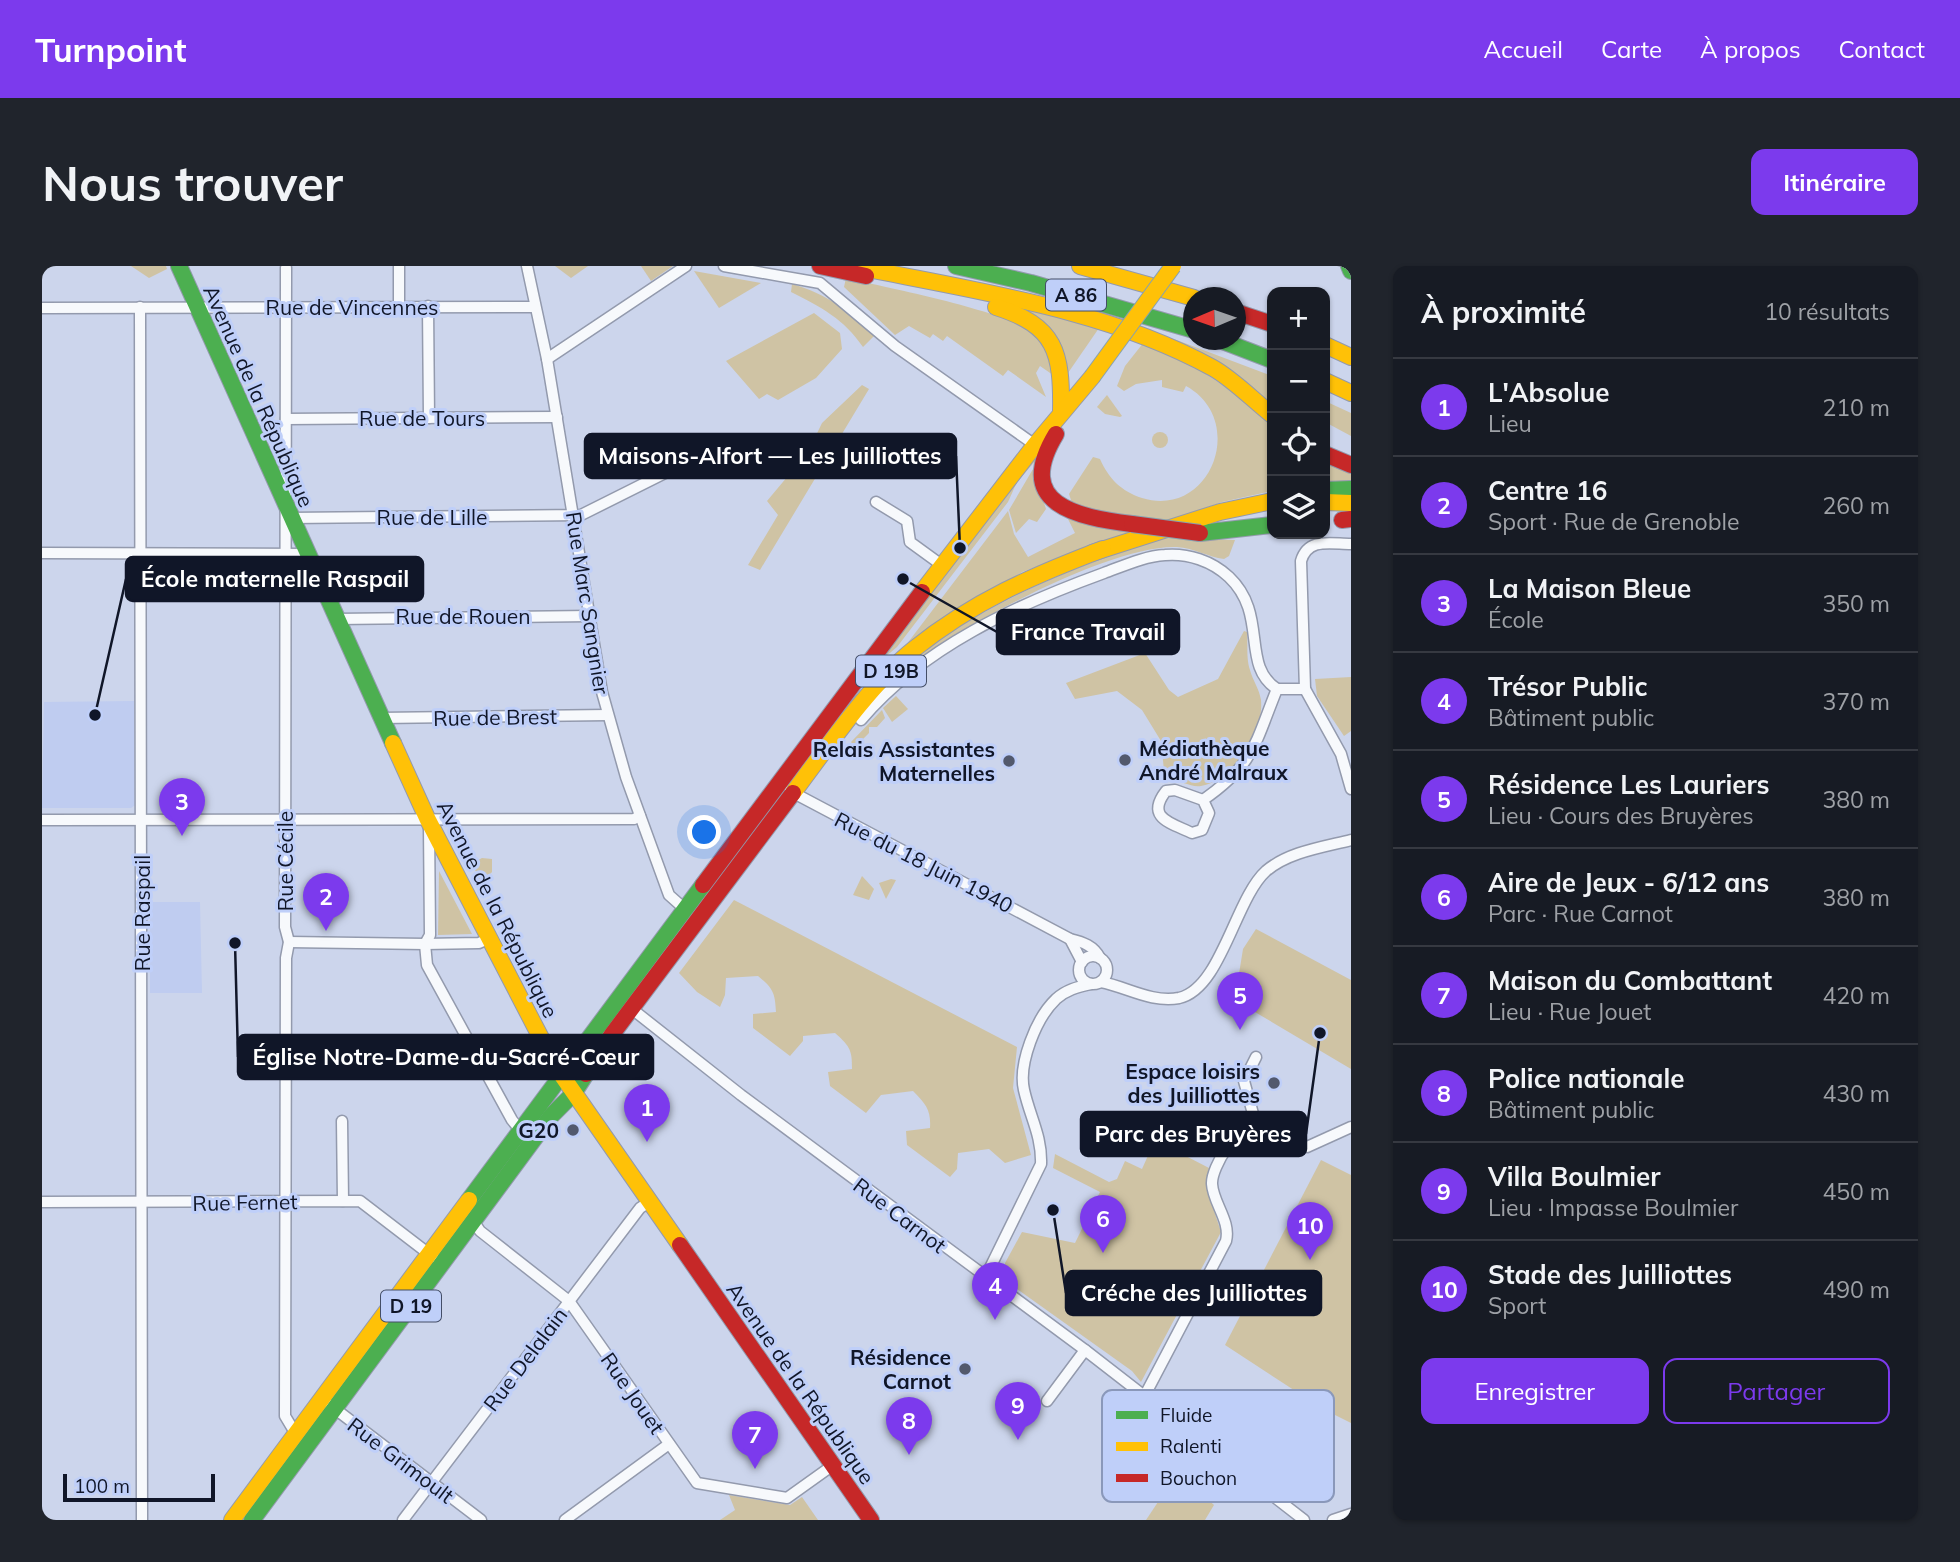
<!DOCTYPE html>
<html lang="fr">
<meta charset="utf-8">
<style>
:root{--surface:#171b24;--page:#20242c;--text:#f1f3f6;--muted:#9ea1a6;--line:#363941;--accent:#7c3aed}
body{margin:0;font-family:Mulish,sans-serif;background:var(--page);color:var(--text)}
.controls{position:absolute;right:21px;top:21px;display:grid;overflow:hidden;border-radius:14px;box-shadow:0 2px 5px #0004}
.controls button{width:63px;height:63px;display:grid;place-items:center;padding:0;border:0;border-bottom:2px solid var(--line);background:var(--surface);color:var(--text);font:35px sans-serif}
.compass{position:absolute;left:1141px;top:21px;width:63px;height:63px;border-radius:50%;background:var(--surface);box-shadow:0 2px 5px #0004;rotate:268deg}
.scale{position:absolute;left:21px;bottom:18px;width:152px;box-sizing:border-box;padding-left:7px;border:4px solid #101628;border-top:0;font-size:19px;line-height:24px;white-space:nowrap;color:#101628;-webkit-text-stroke:5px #bfcff9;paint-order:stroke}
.you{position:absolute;left:663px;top:567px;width:24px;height:24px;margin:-18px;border:5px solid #fff;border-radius:50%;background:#1a73e8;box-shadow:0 0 0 10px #1a73e833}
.badge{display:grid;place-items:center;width:46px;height:46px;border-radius:50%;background:var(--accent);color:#fff;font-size:23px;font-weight:700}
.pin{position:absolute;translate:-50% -58px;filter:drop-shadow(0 2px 4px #0008)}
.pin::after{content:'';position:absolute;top:37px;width:24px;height:21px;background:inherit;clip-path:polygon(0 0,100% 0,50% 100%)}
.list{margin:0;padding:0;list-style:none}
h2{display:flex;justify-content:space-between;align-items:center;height:91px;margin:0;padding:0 28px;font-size:30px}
h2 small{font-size:23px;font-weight:400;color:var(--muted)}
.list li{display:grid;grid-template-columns:46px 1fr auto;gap:21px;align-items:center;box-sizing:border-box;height:98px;padding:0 28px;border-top:2px solid var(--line)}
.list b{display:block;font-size:26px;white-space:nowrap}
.list p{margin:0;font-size:23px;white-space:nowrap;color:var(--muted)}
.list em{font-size:23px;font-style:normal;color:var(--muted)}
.actions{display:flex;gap:14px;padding:21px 28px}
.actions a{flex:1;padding:16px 0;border:2px solid var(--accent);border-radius:14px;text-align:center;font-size:24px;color:var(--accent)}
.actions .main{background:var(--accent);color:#fff}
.icon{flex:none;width:38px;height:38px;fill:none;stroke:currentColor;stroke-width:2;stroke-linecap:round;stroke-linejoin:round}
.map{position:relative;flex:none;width:1309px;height:1254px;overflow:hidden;border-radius:14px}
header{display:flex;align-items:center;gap:42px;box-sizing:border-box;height:98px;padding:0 35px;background:var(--accent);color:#fff}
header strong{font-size:33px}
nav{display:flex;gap:38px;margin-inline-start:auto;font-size:24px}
.intro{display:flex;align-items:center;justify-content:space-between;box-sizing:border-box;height:168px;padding:0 42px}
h1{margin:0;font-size:49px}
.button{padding:18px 32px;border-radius:14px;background:var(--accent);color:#fff;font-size:24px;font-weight:700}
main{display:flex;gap:42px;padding:0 42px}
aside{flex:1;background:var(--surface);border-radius:14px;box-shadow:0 2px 5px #0004}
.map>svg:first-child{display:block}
.built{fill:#bfccf0}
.green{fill:#cfc3a4}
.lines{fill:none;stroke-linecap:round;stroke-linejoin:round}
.street-casing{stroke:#939aad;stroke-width:13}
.fast-casing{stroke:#939aad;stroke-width:18}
.slow-casing{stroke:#939aad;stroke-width:18}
.jam-casing{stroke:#939aad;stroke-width:18}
.street{stroke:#f7f9fc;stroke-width:10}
.fast{stroke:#4caf50;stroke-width:16}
.slow{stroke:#ffc107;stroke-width:16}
.jam{stroke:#c62828;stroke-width:16}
.slow-bridge-casing{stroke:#87a1b0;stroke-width:18;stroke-linecap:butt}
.jam-bridge-casing{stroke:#87a1b0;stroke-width:18;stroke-linecap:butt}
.slow-bridge{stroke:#ffc107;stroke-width:16}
.jam-bridge{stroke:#c62828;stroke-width:16}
.poi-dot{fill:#52596d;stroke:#bfcff9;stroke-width:2.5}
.labels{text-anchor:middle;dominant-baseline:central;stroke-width:6;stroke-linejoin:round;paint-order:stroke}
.shield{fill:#bfcff9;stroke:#444e67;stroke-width:2}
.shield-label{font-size:19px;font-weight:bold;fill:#101628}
.street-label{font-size:21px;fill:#101628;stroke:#bfcff9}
.poi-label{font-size:21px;font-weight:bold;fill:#101628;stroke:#bfcff9;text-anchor:end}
.key{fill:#bfcff9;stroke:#8a98ba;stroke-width:2}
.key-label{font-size:19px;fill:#101628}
.leader{fill:none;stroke:#101628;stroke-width:2.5}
.callout-dot{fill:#101628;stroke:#bfcff9;stroke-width:2.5}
.callout{fill:#101628;stroke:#101628;stroke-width:2.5}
.callout-label{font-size:23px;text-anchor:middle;font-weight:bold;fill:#fff}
</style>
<header>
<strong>Turnpoint</strong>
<nav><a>Accueil</a><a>Carte</a><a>À propos</a><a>Contact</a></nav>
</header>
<div class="intro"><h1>Nous trouver</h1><a class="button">Itinéraire</a></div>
<main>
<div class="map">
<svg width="1309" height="1254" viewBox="0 0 1309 1254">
<rect width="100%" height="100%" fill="#ccd5ec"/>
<g class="built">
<polygon points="92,435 93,539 89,542 0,542 2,436"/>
<polygon points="108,636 158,636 160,727 108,727"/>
</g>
<g class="green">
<polygon points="89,0 124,0 125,3 107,12"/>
<polygon points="513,0 546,0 529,12"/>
<polygon points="599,0 631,0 609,15"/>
<polygon points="652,5 719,17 677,42"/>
<path d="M804,12C846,22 967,45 995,69C1006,79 1009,96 1011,109L998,100L994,107L1004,131L966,104L961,110L905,70L901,75L891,68L888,72L867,60L853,69L802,21Z"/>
<path d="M750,18C787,29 804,43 832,70L821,81C802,53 779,41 749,26Z"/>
<polygon points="981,43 1057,62 1026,107"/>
<polygon points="772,47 798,67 800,83 774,112 736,134 725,128 717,133 684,95"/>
<polygon points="1132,73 1230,110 1230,137"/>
<path d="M1102,76C1151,96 1192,124 1230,159V225L1180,236L1118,258L1031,240L1027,228L1051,191L1058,193C1067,213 1079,225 1100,232C1169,253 1206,154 1144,120L1141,126L1120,121V114L1094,118L1082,125L1075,120L1083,100Z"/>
<polygon points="820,119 827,123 718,304 706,299 736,249 725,235 766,186 780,157"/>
<polygon points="1065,129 1080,150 1078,151 1063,148 1055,141"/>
<polygon points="1283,135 1309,147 1309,170 1283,156"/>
<circle cx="1118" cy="174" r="8"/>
<polygon points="992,189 996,192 975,216 966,236 855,381 836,397"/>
<polygon points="1283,196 1309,208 1309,217 1283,219"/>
<polygon points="991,203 1004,243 995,256 987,253 974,267 967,244"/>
<polygon points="966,245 972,268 986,291 1033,267 1026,253 1092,265 980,306 817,429 832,409 864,379"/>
<path d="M1121,271L1193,274L1187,290L1182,293C1166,291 1152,282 1135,281C1070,278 918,360 866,401C871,390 890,378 902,371C969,326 1044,297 1121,271Z"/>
<path d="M1202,365L1205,366C1206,378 1204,393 1208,404C1211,415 1217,422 1219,434C1222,468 1193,514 1159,520C1148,522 1140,513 1123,514L1119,475L1100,444L1075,425L1033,433L1024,417L1103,387L1127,424L1136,431L1176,413Z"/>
<polygon points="1309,411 1309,465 1302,470 1275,430 1273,413"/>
<polygon points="854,430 866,443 850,456 841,442"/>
<polygon points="840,444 843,452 835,461 827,461 827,467 813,481 809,476"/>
<polygon points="440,592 450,593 450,606 439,618 435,611 437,609 428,598"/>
<polygon points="397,605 430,668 396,669"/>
<polygon points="820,610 832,623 827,634 811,629"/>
<polygon points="849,613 854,614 844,633 837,617"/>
<path d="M692,634L975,781L971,822L989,889L963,897L947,883L916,887L915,903L908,911L865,879L864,865L888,862C889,845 885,839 871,825L839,829L824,847L788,820L786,806L810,803C810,785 809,781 793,767L761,770V775L748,790L711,762V748L734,746C733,728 732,723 716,710L684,712L683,729L678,741L655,726L637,707Z"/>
<polygon points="1214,663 1309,714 1309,803 1186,730 1196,714 1201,683"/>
<polygon points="1113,874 1167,902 1164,920 1179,966 1099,1116 1090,1105 964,1015 963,997 980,966 1033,977 1058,926 1011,902 1013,888 1067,916 1075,913 1083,895 1100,903"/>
<polygon points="1279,894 1309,909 1309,1157 1281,1143 1183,1079"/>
<polygon points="1141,1217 1153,1222 1172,1239 1163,1254 1104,1254 1122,1227"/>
<polygon points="687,1229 748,1239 760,1231 776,1254 678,1254 693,1244"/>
</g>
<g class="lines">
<g class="street-casing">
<g id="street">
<polyline points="485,0 505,93 560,426 584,511 627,629 645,645"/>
<polyline points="682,0 778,17 853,80 993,179"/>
<polyline points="244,2 243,661 247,676 244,692 243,1150 255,1170"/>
<polyline points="357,40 357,0"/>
<polyline points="386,40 387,152"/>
<polyline points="98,41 100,1254"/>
<polyline points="0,42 493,41"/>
<polyline points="505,93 644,0"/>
<polyline points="244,153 515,151"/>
<polyline points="834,236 865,255 868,276 901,300"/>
<polyline points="248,252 539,249 671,183"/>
<path d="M1309,278C1289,278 1266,271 1259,295L1263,423L1299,488L1309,523"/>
<polyline points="0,287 264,288"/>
<polyline points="294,353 548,350"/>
<polyline points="339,452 566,449"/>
<path d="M819,454C881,381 974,339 1062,307C1081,300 1103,290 1123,289C1146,287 1170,295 1187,311C1227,349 1198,399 1235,423"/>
<path d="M1133,524L1161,534L1167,547L1160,564L1150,567C1129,557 1103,552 1124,525Z"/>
<path d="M748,525L1028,673C1041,676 1052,680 1058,692"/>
<path d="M1161,534C1213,498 1213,477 1235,423H1263"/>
<polyline points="0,554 592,553 598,550"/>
<polyline points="387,561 388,669 383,678 385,699 470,854 479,865"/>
<polyline points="1028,673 1040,696"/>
<polyline points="247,676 383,678 437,677 446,673"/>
<circle cx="1051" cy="704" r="14"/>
<path d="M1059,716C1085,721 1109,737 1137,732C1179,723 1193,633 1224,605C1246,586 1281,581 1309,574"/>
<polyline points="590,743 699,829 1043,1084 1262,1254"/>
<polyline points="300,855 301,935"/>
<polyline points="1213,855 1202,815 1214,791"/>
<polyline points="0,936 318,935 391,991"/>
<polyline points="430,953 438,965 527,1035 655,1217 745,1232 787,1202 794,1202"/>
<path d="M943,1012L999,898C1000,870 988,851 982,824C976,798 994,752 1014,733C1024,724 1035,721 1049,718"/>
<path d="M1102,1131L1184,975C1189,955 1171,937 1170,918C1169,901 1197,857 1215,855C1239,853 1244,879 1265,881L1309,861"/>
<polyline points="1005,1135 1043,1084"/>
<polyline points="288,1139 439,1254"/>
<polyline points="361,1254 598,942 607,936"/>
<polyline points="523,1254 627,1178"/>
<polyline points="1291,1254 1309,1248"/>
</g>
</g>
<g class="fast-casing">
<g id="fast">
<polyline points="137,0 351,477"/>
<polyline points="914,0 989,17 1152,64"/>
<polyline points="1307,0 1309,5"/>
<polyline points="1178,74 1230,94"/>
<polyline points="1283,224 1309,223"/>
<polyline points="1158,267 1230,259"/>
<polyline points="427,934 661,619"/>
<polyline points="210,1254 509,850 531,828 544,808"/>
</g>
</g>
<g class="slow-casing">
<g id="slow">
<path d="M811,0C932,25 1062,42 1171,102C1192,114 1211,134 1230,149"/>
<polyline points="1038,0 1152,32"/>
<path d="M954,41C1014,60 1020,86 1019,146"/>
<polyline points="1283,79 1309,91"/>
<polyline points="1283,115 1309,127"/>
<polyline points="1283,236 1309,237"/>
<polyline points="1050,287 1178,246 1230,235"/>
<polyline points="880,326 993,179 1050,111"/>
<polyline points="351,477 385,552 514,801 638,979"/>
<path d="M751,527C783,484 830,416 872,383C932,335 990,310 1061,283"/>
<polyline points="190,1254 427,934"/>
</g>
</g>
<g class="jam-casing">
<g id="jam">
<polyline points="778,0 824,10"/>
<polyline points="1194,46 1230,58"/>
<path d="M1014,168C971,239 1035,251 1090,258"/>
<polyline points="1283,188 1309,199"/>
<polyline points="1300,254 1309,253"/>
<polyline points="661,619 880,326"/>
<polyline points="544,808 571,767 751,527"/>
<polyline points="638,979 829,1254"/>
</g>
</g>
<use href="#street" class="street"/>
<use href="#fast" class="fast"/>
<use href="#slow" class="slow"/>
<use href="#jam" class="jam"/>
<g class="slow-bridge-casing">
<polyline id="slow-bridge" points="1050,111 1131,0"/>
</g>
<g class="jam-bridge-casing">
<polyline id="jam-bridge" points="1090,258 1158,267"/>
</g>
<use href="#slow-bridge" class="slow-bridge"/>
<use href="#jam-bridge" class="jam-bridge"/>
</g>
<g class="poi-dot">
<circle cx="1083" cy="494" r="7"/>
<circle cx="967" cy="495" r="7"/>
<circle cx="1232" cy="817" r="7"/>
<circle cx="531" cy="864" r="7"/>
<circle cx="923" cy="1103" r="7"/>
</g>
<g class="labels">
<g class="shield">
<rect x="1004" y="13.5" width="60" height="31" rx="5"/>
<rect x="814" y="389.5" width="70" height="31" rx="5"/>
<rect x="339" y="1024.5" width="60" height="31" rx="5"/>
</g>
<g class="shield-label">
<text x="1034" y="29">A 86</text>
<text x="849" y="405">D 19B</text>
<text x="369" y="1040">D 19</text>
</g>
<g class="street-label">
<text x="310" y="41">Rue de Vincennes</text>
<text transform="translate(217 130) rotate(66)">Avenue de la République</text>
<text x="380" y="152">Rue de Tours</text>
<text x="390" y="251">Rue de Lille</text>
<text transform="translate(546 337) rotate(81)">Rue Marc Sangnier</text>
<text x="421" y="350">Rue de Rouen</text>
<text transform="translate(453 451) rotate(-1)">Rue de Brest</text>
<text transform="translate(243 595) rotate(-90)">Rue Cécile</text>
<text transform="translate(882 596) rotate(27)">Rue du 18 Juin 1940</text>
<text transform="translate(456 643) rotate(63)">Avenue de la République</text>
<text transform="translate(100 647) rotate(-90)">Rue Raspail</text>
<text transform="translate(203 936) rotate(-1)">Rue Fernet</text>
<text transform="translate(858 949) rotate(37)">Rue Carnot</text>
<text transform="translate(483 1093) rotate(-53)">Rue Delalain</text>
<text transform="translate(759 1117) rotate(55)">Avenue de la République</text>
<text transform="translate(591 1127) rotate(55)">Rue Jouet</text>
<text transform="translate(359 1194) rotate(37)">Rue Grimoult</text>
</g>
<g class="poi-label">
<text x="1097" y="482" text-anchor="start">Médiathèque<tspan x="1097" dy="24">André Malraux</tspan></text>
<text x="953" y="483">Relais Assistantes<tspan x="953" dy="24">Maternelles</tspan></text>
<text x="1218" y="805">Espace loisirs<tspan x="1218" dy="24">des Juilliottes</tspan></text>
<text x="517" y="864">G20</text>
<text x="909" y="1091">Résidence<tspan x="909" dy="24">Carnot</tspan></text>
</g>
</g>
<rect x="1060" y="1124" width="232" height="112" rx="10" class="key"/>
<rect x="1074" y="1145" width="32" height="8" fill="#4caf50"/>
<rect x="1074" y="1176" width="32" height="9" fill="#ffc107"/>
<rect x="1074" y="1208" width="32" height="8" fill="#c62828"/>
<g class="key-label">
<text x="1118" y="1156">Fluide</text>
<text x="1118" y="1187">Ralenti</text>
<text x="1118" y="1219">Bouchon</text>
</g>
<path class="leader" d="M918 282L914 190M53 449L84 313M861 313L955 366M193 677L196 791M1278 767L1264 868M1011 944L1024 1027"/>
<g class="callout-dot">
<circle cx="918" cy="282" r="7"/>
<circle cx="53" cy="449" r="7"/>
<circle cx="861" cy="313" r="7"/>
<circle cx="193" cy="677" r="7"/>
<circle cx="1278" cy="767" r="7"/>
<circle cx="1011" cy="944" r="7"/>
</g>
<g class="callout">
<rect x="543" y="168" width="371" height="44" rx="7"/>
<rect x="84" y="291" width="297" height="44" rx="7"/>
<rect x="955" y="344" width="182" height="44" rx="7"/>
<rect x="196" y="769" width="415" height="44" rx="7"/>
<rect x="1039" y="846" width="225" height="44" rx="7"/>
<rect x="1024" y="1005" width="255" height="44" rx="7"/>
</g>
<g class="callout-label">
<text x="728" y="198">Maisons-Alfort — Les Juilliottes</text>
<text x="233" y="321">École maternelle Raspail</text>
<text x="1046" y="374">France Travail</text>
<text x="404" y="799">Église Notre-Dame-du-Sacré-Cœur</text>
<text x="1151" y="876">Parc des Bruyères</text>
<text x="1152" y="1035">Créche des Juilliottes</text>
</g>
</svg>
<div class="controls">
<button>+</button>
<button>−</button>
<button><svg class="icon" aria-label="locate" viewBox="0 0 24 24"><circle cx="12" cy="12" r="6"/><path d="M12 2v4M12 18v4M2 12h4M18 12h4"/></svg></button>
<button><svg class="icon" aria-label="layers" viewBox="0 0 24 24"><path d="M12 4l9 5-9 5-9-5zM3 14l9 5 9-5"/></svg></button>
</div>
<svg class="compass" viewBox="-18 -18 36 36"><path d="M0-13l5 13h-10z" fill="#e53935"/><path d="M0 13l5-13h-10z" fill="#9ea1a6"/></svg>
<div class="scale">100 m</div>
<div class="you"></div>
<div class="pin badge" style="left:605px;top:876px">1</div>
<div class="pin badge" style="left:284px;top:665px">2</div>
<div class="pin badge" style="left:140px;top:570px">3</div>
<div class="pin badge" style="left:953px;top:1054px">4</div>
<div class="pin badge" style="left:1198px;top:764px">5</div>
<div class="pin badge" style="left:1061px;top:987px">6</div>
<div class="pin badge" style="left:713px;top:1203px">7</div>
<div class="pin badge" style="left:867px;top:1189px">8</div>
<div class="pin badge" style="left:976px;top:1174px">9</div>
<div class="pin badge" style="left:1268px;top:994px">10</div>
</div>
<aside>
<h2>À proximité<small>10 résultats</small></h2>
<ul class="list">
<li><span class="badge">1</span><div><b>L'Absolue</b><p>Lieu</p></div><em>210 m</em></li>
<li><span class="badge">2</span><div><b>Centre 16</b><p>Sport · Rue de Grenoble</p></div><em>260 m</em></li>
<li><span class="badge">3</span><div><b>La Maison Bleue</b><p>École</p></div><em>350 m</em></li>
<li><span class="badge">4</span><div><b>Trésor Public</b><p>Bâtiment public</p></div><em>370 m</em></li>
<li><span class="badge">5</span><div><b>Résidence Les Lauriers</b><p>Lieu · Cours des Bruyères</p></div><em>380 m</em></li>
<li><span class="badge">6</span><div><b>Aire de Jeux - 6/12 ans</b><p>Parc · Rue Carnot</p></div><em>380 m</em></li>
<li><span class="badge">7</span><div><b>Maison du Combattant</b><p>Lieu · Rue Jouet</p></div><em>420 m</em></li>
<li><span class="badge">8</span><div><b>Police nationale</b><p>Bâtiment public</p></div><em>430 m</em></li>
<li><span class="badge">9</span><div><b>Villa Boulmier</b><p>Lieu · Impasse Boulmier</p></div><em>450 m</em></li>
<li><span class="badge">10</span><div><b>Stade des Juilliottes</b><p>Sport</p></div><em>490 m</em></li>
</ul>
<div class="actions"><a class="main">Enregistrer</a><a>Partager</a></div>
</aside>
</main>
